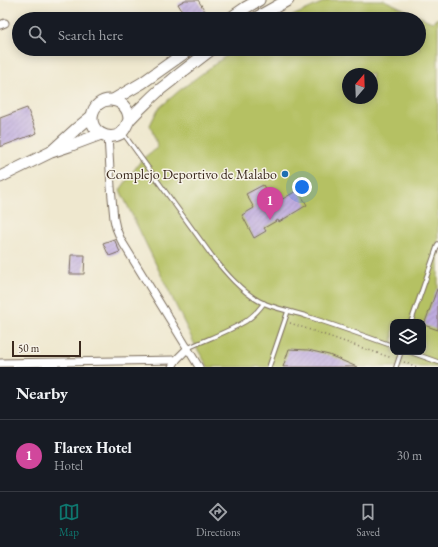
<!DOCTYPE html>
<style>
:root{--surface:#171b24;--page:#242831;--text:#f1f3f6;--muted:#9ea1a6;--line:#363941;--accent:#0f766e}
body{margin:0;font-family:"EB Garamond",serif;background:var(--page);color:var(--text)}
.controls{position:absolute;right:12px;bottom:12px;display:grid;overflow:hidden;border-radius:8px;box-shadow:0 2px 10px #0003}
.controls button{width:36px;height:36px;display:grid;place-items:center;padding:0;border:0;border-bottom:1px solid var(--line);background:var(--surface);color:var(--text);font:20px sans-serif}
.compass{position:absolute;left:342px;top:68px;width:36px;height:36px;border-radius:50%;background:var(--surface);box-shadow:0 2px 10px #0003;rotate:19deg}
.scale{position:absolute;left:12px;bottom:10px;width:69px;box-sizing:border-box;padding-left:4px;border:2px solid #3b2a1e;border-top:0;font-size:11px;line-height:14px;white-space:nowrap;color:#3b2a1e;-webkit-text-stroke:3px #f7f3e8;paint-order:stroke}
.you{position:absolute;left:302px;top:187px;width:14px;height:14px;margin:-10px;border:3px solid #fff;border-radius:50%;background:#1a73e8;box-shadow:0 0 0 6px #1a73e833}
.badge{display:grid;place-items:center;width:26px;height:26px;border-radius:50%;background:var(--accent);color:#fff;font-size:13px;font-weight:700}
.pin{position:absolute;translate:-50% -33px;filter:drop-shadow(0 1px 2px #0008)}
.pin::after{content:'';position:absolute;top:21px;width:14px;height:12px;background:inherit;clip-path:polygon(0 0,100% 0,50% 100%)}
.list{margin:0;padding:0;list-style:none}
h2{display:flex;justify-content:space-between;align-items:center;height:52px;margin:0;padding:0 16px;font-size:17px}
h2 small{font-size:13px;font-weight:400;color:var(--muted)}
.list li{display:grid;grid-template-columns:26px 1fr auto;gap:12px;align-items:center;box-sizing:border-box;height:72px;padding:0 16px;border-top:1px solid var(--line)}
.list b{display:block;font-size:15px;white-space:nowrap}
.list p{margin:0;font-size:13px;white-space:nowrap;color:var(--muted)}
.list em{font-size:13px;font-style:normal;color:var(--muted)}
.icon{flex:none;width:22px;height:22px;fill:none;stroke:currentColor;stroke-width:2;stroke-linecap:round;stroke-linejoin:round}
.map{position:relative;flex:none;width:438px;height:367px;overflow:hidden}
.search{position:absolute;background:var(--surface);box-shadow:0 2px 10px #0003;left:12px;right:12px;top:12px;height:44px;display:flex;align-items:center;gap:10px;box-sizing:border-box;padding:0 14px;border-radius:22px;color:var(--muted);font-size:15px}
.sheet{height:124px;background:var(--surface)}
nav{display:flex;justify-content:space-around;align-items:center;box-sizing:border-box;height:56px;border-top:1px solid var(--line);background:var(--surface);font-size:11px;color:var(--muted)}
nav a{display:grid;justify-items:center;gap:2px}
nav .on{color:var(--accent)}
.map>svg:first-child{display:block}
.pitch{fill:#b5c163;stroke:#787640;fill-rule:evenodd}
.building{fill:url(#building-hatch)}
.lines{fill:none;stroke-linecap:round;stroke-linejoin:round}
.lane-casing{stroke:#7a6c5c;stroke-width:5.5}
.street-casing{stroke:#7a6c5c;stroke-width:9}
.primary-casing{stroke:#7a6c5c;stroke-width:13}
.path{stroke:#7a6c5c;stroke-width:1.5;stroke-dasharray:1 3;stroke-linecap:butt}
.lane{stroke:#fff;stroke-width:3.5}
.street{stroke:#fff;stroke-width:7}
.primary{stroke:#fff;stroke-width:11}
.poi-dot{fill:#1f6fb2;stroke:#f7f3e8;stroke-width:1.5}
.labels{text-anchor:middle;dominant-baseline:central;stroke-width:3;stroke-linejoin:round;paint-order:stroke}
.poi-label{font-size:14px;fill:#3b2a1e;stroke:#f7f3e8;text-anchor:end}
</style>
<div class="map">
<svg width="438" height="367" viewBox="0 0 438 367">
<defs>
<pattern id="building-hatch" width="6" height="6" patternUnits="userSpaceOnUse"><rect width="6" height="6" fill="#bface0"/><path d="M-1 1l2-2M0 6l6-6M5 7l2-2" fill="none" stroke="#9c8cb5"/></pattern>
</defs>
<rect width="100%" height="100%" fill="#f7f3e8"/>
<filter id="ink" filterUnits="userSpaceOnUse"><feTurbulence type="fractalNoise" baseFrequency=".025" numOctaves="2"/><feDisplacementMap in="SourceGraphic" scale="8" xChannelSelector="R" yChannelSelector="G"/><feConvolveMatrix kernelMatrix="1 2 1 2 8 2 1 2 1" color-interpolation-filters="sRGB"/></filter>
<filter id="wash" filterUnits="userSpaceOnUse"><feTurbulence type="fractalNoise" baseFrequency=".012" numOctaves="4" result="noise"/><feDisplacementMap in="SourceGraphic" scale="16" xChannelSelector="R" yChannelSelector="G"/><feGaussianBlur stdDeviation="0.9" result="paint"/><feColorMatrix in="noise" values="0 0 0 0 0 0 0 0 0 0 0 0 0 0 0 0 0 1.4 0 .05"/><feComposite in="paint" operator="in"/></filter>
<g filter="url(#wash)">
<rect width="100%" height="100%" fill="#efe8cf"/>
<path class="pitch" d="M328,0H384L432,22L438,18V367H208L195,345L120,190L142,159L158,147L150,125L158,109L180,90L235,49H419V19H286ZM348,74H372V98H348ZM393,322H423V352H393Z"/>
<g id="blocks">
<g class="building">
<polygon points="185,0 198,0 207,14 200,18 197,15 190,19 187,19 178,4"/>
<polygon points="27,108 37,133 0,147 0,118"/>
<polygon points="263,185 274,204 298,190 307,205 279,222 278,220 264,228 266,231 254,238 242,215 254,208 246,194"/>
<polygon points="114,239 120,252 109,256 103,243"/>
<polygon points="71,255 85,255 84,274 70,274"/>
<polygon points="437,289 438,289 438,330 424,325"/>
<polygon points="289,349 308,350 329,355 357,367 283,367"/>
</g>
</g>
</g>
<g filter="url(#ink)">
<use href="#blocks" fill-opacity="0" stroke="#7a6c5c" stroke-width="1"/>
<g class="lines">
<g class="lane-casing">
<g id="lane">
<path d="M123,133L212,256C225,272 241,291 259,301C274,309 292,311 309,317C337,326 365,336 393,346"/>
<polyline points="411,322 438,244"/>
<path d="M188,348C207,339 228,332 246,321C253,316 259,310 264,303"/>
<polyline points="410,352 438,362"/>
<polyline points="269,367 288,311"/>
<polyline points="396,367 401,352"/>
</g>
</g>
<g class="street-casing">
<g id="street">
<polyline points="0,25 5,23"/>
<polyline points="108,136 111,187 114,219 116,228 121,240 199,367"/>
<polyline points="0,363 176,360"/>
<polyline points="172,367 176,360 188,348"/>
</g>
</g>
<g class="primary-casing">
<g id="primary">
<polyline points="229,19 245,8 259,0"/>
<polyline points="254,19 288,0"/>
<polyline points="113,100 142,83 190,49"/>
<path d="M129,120C129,95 94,93 92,117C91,132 108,141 120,134C126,130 126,124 130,119C137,111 145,104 152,97C158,91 164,86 171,81C184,70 198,60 212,49"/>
<polyline points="53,150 76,129 92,116"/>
<polyline points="0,177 51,152 69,146 101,134"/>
</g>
</g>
<g class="path">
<polyline points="290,323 392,358"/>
<polyline points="404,362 417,367"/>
</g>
<use href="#lane" class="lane"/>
<use href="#street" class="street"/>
<use href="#primary" class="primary"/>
</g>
</g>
<circle class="poi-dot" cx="285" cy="174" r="4"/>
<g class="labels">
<g class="poi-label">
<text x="277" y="174">Complejo Deportivo de Malabo</text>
</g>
</g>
</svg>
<div class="controls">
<button><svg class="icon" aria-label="layers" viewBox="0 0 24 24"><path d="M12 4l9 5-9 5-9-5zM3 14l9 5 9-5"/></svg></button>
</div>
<svg class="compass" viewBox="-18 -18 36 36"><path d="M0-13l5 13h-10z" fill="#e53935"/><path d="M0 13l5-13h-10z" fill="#9ea1a6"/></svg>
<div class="scale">50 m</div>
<div class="you"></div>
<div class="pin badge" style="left:270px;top:220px;background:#d1479c">1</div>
<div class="search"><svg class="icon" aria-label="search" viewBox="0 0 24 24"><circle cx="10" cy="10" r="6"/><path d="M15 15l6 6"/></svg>Search here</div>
</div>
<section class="sheet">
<h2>Nearby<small></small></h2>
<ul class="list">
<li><span class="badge" style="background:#d1479c">1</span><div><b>Flarex Hotel</b><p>Hotel</p></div><em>30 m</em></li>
</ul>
</section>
<nav>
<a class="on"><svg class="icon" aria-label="map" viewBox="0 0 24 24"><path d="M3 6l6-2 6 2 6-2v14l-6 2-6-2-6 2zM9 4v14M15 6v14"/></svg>Map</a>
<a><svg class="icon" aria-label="directions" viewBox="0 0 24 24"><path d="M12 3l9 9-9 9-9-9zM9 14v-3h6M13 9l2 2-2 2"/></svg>Directions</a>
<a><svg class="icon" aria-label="saved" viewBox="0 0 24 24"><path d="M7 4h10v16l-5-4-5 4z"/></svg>Saved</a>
</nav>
